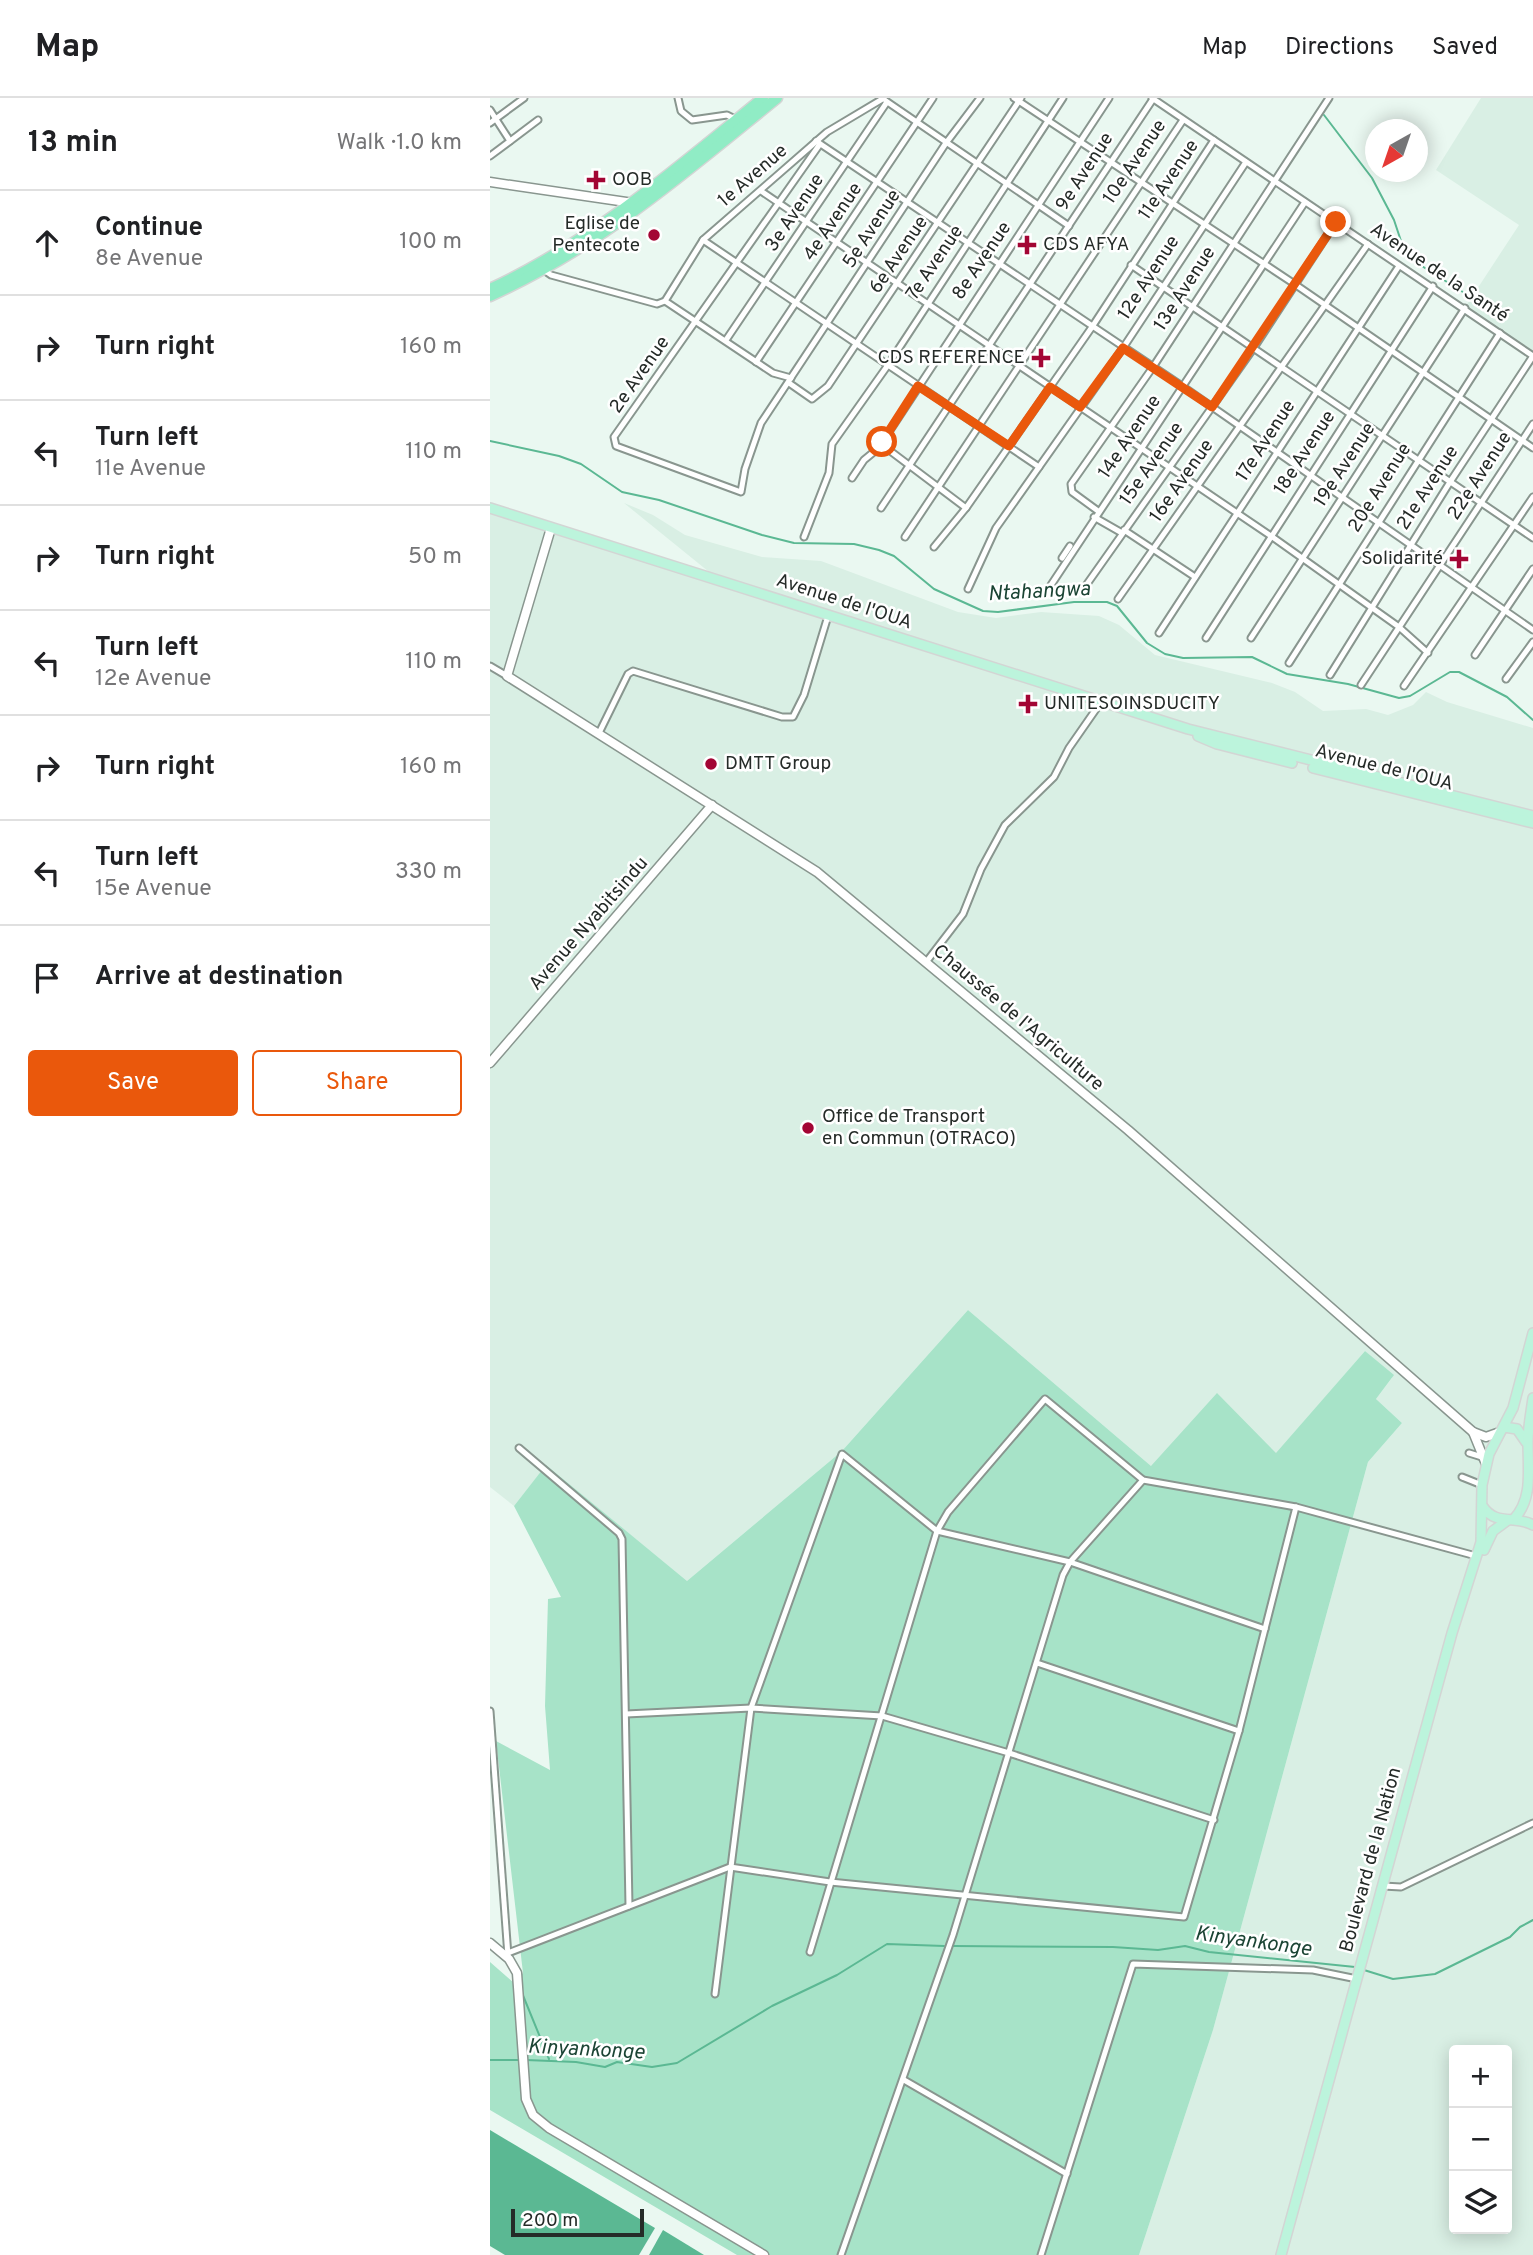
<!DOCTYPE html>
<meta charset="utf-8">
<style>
:root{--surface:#fff;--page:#f6f6f6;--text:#202124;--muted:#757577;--line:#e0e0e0;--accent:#ea580c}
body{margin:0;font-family:Overpass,sans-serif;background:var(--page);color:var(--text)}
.controls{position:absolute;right:21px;bottom:21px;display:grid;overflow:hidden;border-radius:7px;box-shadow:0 4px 18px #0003}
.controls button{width:63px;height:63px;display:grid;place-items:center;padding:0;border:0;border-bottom:2px solid var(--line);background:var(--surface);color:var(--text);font:35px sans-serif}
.compass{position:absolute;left:875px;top:21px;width:63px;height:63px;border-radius:50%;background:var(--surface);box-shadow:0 4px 18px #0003;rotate:220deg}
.scale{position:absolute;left:21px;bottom:18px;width:133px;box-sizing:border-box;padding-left:7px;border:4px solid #252b28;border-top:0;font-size:19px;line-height:24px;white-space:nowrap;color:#252b28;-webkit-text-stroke:5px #fff;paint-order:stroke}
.stop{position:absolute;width:21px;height:21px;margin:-16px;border:5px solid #ea580c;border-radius:50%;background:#fff}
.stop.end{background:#ea580c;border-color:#fff;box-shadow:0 2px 7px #0008}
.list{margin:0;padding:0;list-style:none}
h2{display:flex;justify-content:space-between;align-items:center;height:91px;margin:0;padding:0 28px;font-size:30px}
h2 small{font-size:23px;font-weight:400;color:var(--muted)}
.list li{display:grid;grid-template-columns:46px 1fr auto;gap:21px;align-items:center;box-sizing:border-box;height:105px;padding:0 28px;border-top:2px solid var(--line)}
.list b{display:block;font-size:26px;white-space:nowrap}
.list p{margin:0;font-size:23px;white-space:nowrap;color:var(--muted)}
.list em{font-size:23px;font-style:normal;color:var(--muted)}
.actions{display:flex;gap:14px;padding:21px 28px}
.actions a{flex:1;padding:16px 0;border:2px solid var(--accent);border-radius:7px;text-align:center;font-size:24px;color:var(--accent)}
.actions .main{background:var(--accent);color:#fff}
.icon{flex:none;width:38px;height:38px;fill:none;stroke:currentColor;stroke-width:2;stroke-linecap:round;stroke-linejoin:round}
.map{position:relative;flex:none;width:1043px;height:2157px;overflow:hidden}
header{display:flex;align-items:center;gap:42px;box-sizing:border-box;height:98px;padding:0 35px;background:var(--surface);border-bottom:2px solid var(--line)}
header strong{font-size:33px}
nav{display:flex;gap:38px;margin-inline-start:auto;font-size:24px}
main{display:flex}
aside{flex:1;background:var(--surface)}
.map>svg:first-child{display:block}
.built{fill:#d9efe4;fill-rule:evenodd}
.green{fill:#a7e3c8}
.water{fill:#5bb893}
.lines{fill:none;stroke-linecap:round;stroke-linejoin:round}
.stream{stroke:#5bb893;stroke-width:2}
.street-casing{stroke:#89968f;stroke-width:9}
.secondary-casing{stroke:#89968f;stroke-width:11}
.primary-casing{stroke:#d3d5d4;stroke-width:12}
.highway-casing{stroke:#d3d5d4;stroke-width:13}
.street{stroke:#fff;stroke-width:5}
.secondary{stroke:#fff;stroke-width:8}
.primary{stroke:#bcf4dc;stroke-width:9}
.highway{stroke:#90ecc5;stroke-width:10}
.route{stroke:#ea580c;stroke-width:9}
.poi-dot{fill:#a30534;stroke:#fff;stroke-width:2.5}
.labels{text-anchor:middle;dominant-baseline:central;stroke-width:5;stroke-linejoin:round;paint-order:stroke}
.street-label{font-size:19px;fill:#252b28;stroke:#fff}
.poi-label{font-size:19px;fill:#252b28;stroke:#fff;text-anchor:start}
.water-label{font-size:21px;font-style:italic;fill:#1b4434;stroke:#fff}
</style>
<header>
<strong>Map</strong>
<nav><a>Map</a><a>Directions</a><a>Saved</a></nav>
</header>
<main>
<aside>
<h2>13 min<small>Walk · 1.0 km</small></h2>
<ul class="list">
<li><svg class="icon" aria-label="ahead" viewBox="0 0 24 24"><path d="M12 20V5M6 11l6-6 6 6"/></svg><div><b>Continue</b><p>8e Avenue</p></div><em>100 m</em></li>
<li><svg class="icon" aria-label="right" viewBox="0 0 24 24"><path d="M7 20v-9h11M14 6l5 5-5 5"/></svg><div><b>Turn right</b></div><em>160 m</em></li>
<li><svg class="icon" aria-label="left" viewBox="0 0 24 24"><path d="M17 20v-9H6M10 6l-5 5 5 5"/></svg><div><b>Turn left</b><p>11e Avenue</p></div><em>110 m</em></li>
<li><svg class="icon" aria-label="right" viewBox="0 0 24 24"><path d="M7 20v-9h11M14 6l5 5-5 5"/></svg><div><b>Turn right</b></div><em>50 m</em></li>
<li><svg class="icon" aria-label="left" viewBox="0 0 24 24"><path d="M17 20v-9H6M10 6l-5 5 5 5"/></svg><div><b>Turn left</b><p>12e Avenue</p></div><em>110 m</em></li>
<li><svg class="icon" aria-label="right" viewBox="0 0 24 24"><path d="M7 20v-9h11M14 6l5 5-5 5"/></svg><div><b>Turn right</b></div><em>160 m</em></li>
<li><svg class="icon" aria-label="left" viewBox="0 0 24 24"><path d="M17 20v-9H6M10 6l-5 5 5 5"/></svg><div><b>Turn left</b><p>15e Avenue</p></div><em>330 m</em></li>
<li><svg class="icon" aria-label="arrive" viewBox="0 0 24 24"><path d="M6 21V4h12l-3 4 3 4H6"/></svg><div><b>Arrive at destination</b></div></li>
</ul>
<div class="actions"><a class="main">Save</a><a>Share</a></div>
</aside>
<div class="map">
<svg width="1043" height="2157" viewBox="0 0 1043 2157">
<rect width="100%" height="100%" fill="#eaf8f1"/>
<g class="built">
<polygon points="991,0 1043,0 1043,259 974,211 1029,127 946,72"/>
<path d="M0,405L35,422L229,482L134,405L163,417L195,437L272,459L331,463L468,514L506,520L551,514L609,518L629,527L665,557L782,585L805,594L833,613L876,611L898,617L923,607L936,594L957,604L1043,630V2157H649L723,1932L878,1364L912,1325L886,1301L902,1280L875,1253L786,1356L661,1368L478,1212L352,1353L197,1483L56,1368L24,1408L0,1389ZM964,1952H1017V2131H964Z"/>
</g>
<polygon class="green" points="478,1212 661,1368 727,1295 786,1355 875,1253 904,1277 886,1301 912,1325 878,1364 723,1932 649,2157 247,2157 0,2012 0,1864 24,1885 33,1875 6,1643 60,1672 55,1608 58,1501 71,1499 24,1408 56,1367 197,1483 352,1353"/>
<g class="water">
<polygon points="0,2032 165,2130 149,2157 15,2157 0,2148"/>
<polygon points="173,2132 214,2157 159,2157"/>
</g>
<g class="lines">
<g class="stream">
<polyline points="834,17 882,80 904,122 916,158 976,196"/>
<polyline points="0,343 69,358 91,366 132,394 169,402 272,437 304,445 364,446 389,452 404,458 444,491 493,513 508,514 584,504 617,504 627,508 657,545 675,556 693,560 762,559 797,576 858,586 909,600 920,598 960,574 969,574 1017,599 1043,622"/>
<polyline points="463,1848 623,1849 668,1852 695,1848 719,1854 865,1869"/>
<polyline points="874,1872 903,1881 945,1876 1020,1839 1030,1829 1043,1822"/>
<polyline points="32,1895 59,1961"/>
<polyline points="0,1962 30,1962"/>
<polyline points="36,1962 86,1964 115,1969 127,1964 162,1969 187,1965 282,1908 347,1877 397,1846 454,1848"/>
</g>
<g class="street-casing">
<g id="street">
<polyline points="188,0 191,13 202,22 237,17 247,22"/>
<polyline points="524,0 806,187 1043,350"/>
<polyline points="662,0 1043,258"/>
<polyline points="396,3 579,128"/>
<polyline points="0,12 20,43"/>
<polyline points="0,25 34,0"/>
<polyline points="326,43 692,288 1043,532"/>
<polyline points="330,46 124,339 126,348 251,394 255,371 271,325 456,45 490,0"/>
<polyline points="0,58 48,22"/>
<polyline points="271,93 781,438 909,529 938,555"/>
<polyline points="213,142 549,369"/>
<polyline points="641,167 1043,440"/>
<polyline points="51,170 61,177 167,206 175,203 283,275 301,280"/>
<polyline points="175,203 213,142 337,34 394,0"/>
<polyline points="236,242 397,4"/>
<polyline points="266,264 443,0"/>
<polyline points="299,285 322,301 338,288 531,0"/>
<polyline points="362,380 374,362 391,348"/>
<polyline points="391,410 663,1"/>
<polyline points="476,410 391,346 619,0"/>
<polyline points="608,413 582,394 581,386 663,269 839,0"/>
<polyline points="604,419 632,435"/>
<polyline points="634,432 705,479"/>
<polyline points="314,439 339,375 342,346 398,267 573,0"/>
<polyline points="415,439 693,22"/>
<polyline points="444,449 476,410 602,229 724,42"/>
<polyline points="572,460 580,448"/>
<polyline points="597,486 763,251 846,124"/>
<polyline points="561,487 815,104"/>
<polyline points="478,491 506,430 633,250 756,64"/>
<polyline points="628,501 878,146"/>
<polyline points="669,535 909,168"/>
<polyline points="716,540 943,188"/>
<polyline points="761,540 975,210"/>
<polyline points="985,557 1043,471"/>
<polyline points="799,565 1010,235"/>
<polyline points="0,568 17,578"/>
<polyline points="840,577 960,384 1043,258"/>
<polyline points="1016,581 1043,544"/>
<polyline points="871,587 1043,326"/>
<polyline points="914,588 1043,399"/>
<polyline points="109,635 138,576 143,573 292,619 303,619 314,597 338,518"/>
<polyline points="437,863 473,816 491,771 515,727 564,679 579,650 611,604"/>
<polyline points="29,1350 129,1435 132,1441 139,1808"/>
<polyline points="979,1355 992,1359"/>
<polyline points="972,1379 992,1387"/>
<polyline points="547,1565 749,1633"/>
<polyline points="0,1613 18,1858"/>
<polyline points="136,1616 261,1610 392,1618 519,1655 724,1722"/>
<polyline points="893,1788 911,1789 1043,1725"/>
<polyline points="320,1854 447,1433 458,1414 555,1301 653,1382 806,1409 986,1458"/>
<polyline points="18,1855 240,1769 340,1784 694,1819 749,1633 806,1409"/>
<polyline points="225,1896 261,1610 352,1356 447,1433 580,1464 775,1531"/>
<polyline points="414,1982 577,2076"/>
<polyline points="351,2157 463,1837 573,1477 580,1464 653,1382"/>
<polyline points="551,2157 643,1866 823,1872 867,1881"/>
</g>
</g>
<g class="secondary-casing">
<g id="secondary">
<polyline points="0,84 143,105"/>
<polyline points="61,430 17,578 327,774 638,1032 983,1334 996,1339 1010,1334"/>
<polyline points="0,965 222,707"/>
<polyline points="983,1334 996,1366"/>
<polyline points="0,1845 19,1861 27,1875 36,2001 43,2017 59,2030 274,2157"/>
</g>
</g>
<g class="primary-casing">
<g id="primary">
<polyline points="0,410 698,631 1043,718"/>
<polyline points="708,638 727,646 802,665"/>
<polyline points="823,670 1043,725"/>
<polyline points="1014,1329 1027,1331 1036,1344"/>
<path d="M993,1409C1006,1428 1025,1417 1043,1427"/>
<path d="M1024,1421C1043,1401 1038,1372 1038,1344C1038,1329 1041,1315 1043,1300"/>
<polyline points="994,1452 1003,1433 1018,1422"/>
<polyline points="791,2157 962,1535 991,1444 992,1387 999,1356 1023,1310 1043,1235"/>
</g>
</g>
<g class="highway-casing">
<g id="highway">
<path d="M0,191C103,143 186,71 273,0"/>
<path d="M0,198C112,147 192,77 287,0"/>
</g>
</g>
<use href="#street" class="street"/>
<use href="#secondary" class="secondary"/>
<use href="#primary" class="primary"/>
<use href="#highway" class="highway"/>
</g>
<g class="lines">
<polyline class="route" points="392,344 428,288 519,348 560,289 590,309 633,250 722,309 846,124"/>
</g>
<g class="poi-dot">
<path d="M102.5 71.5h7v7h7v7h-7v7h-7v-7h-7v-7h7z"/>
<circle cx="164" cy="137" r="7"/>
<path d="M533.5 136.5h7v7h7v7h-7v7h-7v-7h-7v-7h7z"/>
<path d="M547.5 249.5h7v7h7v7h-7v7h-7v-7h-7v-7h7z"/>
<path d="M965.5 450.5h7v7h7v7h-7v7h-7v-7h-7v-7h7z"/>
<path d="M534.5 595.5h7v7h7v7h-7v7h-7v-7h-7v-7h7z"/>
<circle cx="221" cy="666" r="7"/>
<circle cx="318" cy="1030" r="7"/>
</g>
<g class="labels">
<g class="street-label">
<text transform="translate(645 64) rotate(-56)">10e Avenue</text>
<text transform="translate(595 74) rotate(-57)">9e Avenue</text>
<text transform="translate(263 78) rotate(-41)">1e Avenue</text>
<text transform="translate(679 82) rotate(-56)">11e Avenue</text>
<text transform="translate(305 115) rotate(-56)">3e Avenue</text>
<text transform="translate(343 124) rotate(-56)">4e Avenue</text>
<text transform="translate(382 131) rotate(-57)">5e Avenue</text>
<text transform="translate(409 157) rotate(-56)">6e Avenue</text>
<text transform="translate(492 163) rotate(-56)">8e Avenue</text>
<text transform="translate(445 165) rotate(-56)">7e Avenue</text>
<text transform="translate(949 175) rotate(34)">Avenue de la Santé</text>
<text transform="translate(659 180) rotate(-57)">12e Avenue</text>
<text transform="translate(695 191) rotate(-57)">13e Avenue</text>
<text transform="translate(150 277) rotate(-55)">2e Avenue</text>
<text transform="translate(640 339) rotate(-56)">14e Avenue</text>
<text transform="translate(776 343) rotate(-57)">17e Avenue</text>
<text transform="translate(815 355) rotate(-57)">18e Avenue</text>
<text transform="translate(662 366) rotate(-55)">15e Avenue</text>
<text transform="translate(855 367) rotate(-57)">19e Avenue</text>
<text transform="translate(990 378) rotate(-57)">22e Avenue</text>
<text transform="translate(692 383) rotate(-55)">16e Avenue</text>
<text transform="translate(890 390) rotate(-58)">20e Avenue</text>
<text transform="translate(938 390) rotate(-57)">21e Avenue</text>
<text transform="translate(354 504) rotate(18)">Avenue de l'OUA</text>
<text transform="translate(894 670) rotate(14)">Avenue de l'OUA</text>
<text transform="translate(99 826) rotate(-49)">Avenue Nyabitsindu</text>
<text transform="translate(528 920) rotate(40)">Chaussée de l'Agriculture</text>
<text transform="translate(881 1762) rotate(-75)">Boulevard de la Nation</text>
</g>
<g class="poi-label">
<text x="122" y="82">OOB</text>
<text x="150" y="126" text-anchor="end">Eglise de<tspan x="150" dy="22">Pentecote</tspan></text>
<text x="553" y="147">CDS AFYA</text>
<text x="535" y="260" text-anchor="end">CDS REFERENCE</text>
<text x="953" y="461" text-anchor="end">Solidarité</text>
<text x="554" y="606">UNITESOINSDUCITY</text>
<text x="235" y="666">DMTT Group</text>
<text x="332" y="1019">Office de Transport<tspan x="332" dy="22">en Commun (OTRACO)</tspan></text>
</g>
<g class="water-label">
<text transform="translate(549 494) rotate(-3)">Ntahangwa</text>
<text transform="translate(763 1844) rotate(8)">Kinyankonge</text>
<text transform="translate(96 1952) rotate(3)">Kinyankonge</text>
</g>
</g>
</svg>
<div class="controls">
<button>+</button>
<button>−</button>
<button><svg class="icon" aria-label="layers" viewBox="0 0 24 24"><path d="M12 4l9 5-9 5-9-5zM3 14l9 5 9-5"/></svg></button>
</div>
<svg class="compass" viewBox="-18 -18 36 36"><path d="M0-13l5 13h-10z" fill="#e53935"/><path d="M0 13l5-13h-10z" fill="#757577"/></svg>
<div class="scale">200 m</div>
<div class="stop" style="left:392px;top:344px"></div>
<div class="stop end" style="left:846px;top:124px"></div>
</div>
</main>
